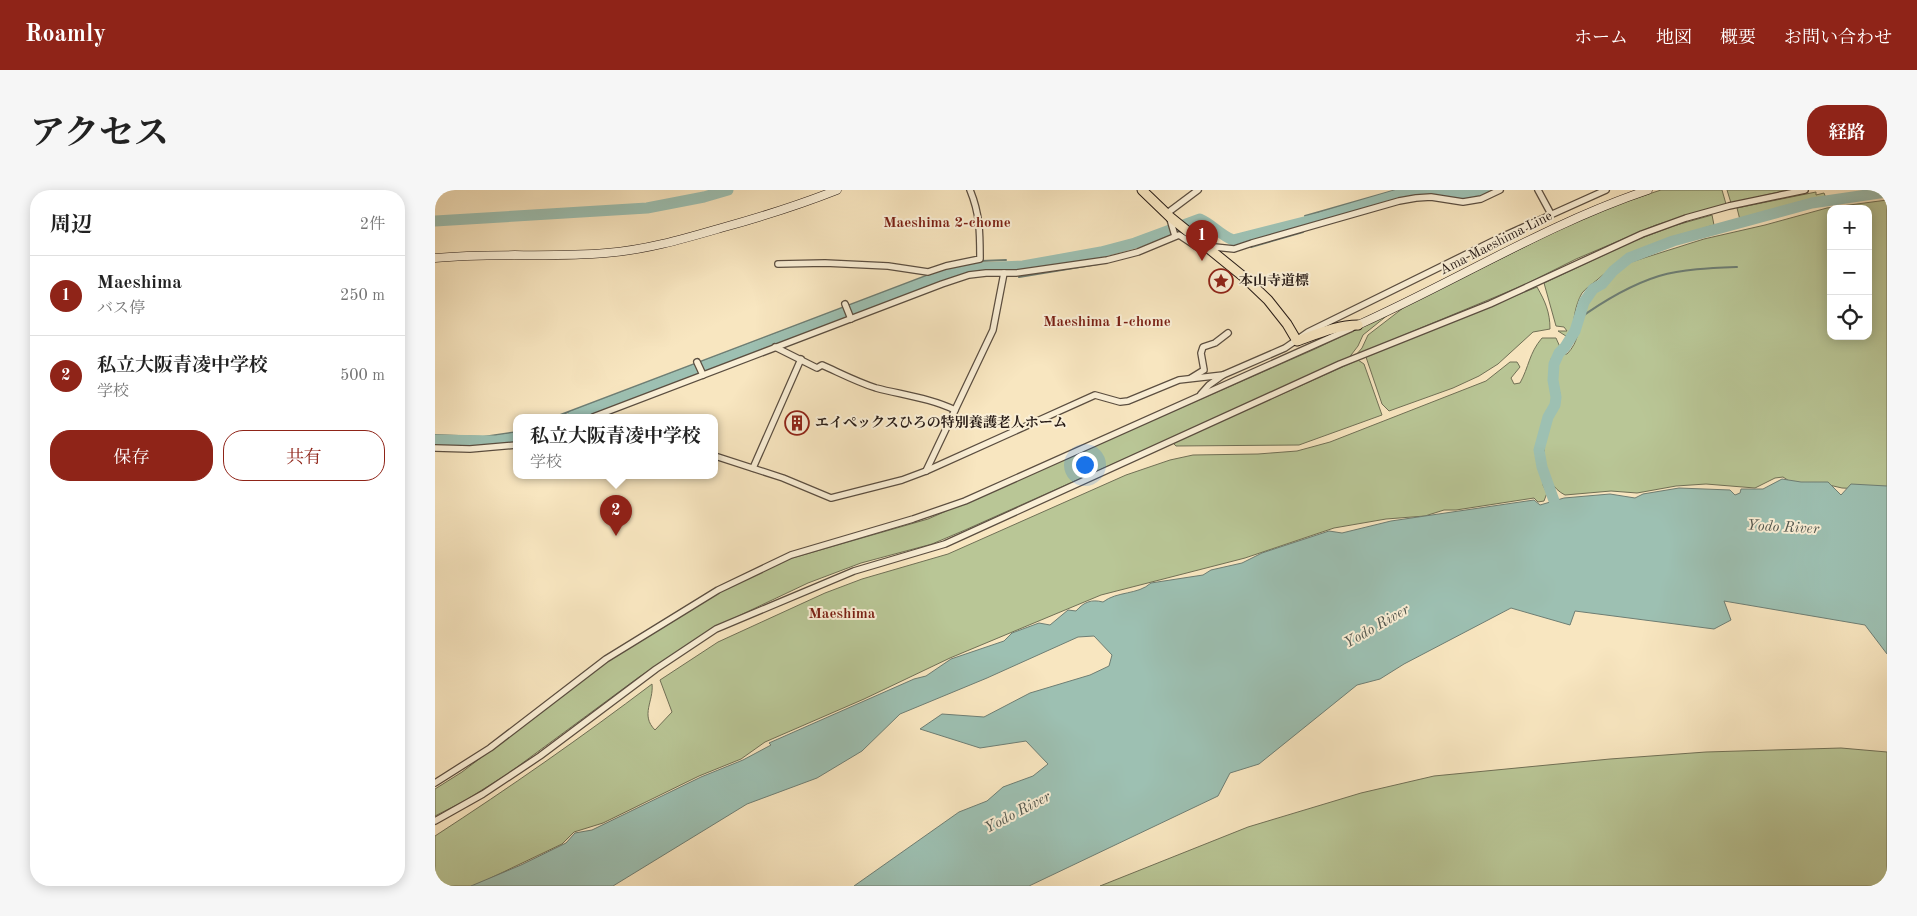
<!DOCTYPE html>
<html lang="ja">
<meta charset="utf-8">
<style>
:root{--surface:#fff;--page:#f6f6f6;--text:#222;--muted:#767676;--line:#e0e0e0;--accent:#8f2418}
body{margin:0;font-family:"Old Standard TT","Noto Serif JP",serif;background:var(--page);color:var(--text)}
.controls{position:absolute;right:15px;top:15px;display:grid;overflow:hidden;border-radius:10px;box-shadow:0 2px 12px #0003}
.controls button{width:45px;height:45px;display:grid;place-items:center;padding:0;border:0;border-bottom:1px solid var(--line);background:var(--surface);color:var(--text);font:25px sans-serif}
.you{position:absolute;left:649px;top:274px;width:18px;height:18px;margin:-12px;border:4px solid #fff;border-radius:50%;background:#1a73e8;box-shadow:0 0 0 8px #1a73e833}
.badge{display:grid;place-items:center;width:32px;height:32px;border-radius:50%;background:var(--accent);color:#fff;font-size:16px;font-weight:700}
.pin{position:absolute;translate:-50% -41px;filter:drop-shadow(0 1px 2px #0008)}
.pin::after{content:'';position:absolute;top:26px;width:18px;height:15px;background:inherit;clip-path:polygon(0 0,100% 0,50% 100%)}
.popup{position:absolute;left:78px;top:224px;width:205px;height:65px;box-sizing:border-box;display:grid;place-content:center;border-radius:10px;background:var(--surface);filter:drop-shadow(0 1px 4px #0005);font-size:16px;white-space:nowrap;color:var(--muted)}
.popup b{font-size:19px;color:var(--text)}
.popup::after{content:'';position:absolute;left:50%;top:100%;margin-left:-10px;border:10px solid transparent;border-top-color:var(--surface)}
.list{margin:0;padding:0;list-style:none}
h2{display:flex;justify-content:space-between;align-items:center;height:65px;margin:0;padding:0 20px;font-size:21px}
h2 small{font-size:16px;font-weight:400;color:var(--muted)}
.list li{display:grid;grid-template-columns:32px 1fr auto;gap:15px;align-items:center;box-sizing:border-box;height:80px;padding:0 20px;border-top:1px solid var(--line)}
.list b{display:block;font-size:19px;white-space:nowrap}
.list p{margin:0;font-size:16px;white-space:nowrap;color:var(--muted)}
.list em{font-size:16px;font-style:normal;color:var(--muted)}
.actions{display:flex;gap:10px;padding:15px 20px}
.actions a{flex:1;padding:11px 0;border:1px solid var(--accent);border-radius:20px;text-align:center;font-size:18px;color:var(--accent)}
.actions .main{background:var(--accent);color:#fff}
.icon{flex:none;width:28px;height:28px;fill:none;stroke:currentColor;stroke-width:2;stroke-linecap:round;stroke-linejoin:round}
.map{position:relative;flex:none;width:1452px;height:696px;overflow:hidden;border-radius:20px}
header{display:flex;align-items:center;gap:30px;box-sizing:border-box;height:70px;padding:0 25px;background:var(--accent);color:#fff}
header strong{font-size:24px}
nav{display:flex;gap:28px;margin-inline-start:auto;font-size:18px}
.intro{display:flex;align-items:center;justify-content:space-between;box-sizing:border-box;height:120px;padding:0 30px}
h1{margin:0;font-size:35px}
.button{padding:12px 22px;border-radius:20px;background:var(--accent);color:#fff;font-size:18px;font-weight:700}
main{display:flex;gap:30px;padding:0 30px}
aside{flex:1;background:var(--surface);border-radius:20px;box-shadow:0 2px 12px #0003}
.map>svg:first-child{display:block}
.green{fill:#b9c696;stroke:#707056;fill-rule:evenodd}
.water{fill:#9dc0b2;stroke:#6e7e74}
.lines{fill:none;stroke-linecap:round;stroke-linejoin:round}
.stream{stroke:#6e7e74;stroke-width:2}
.river{stroke:#9dc0b2;stroke-width:11}
.street-casing{stroke:#5b4e40;stroke-width:8}
.secondary-casing{stroke:#271b16;stroke-width:9}
.primary-casing{stroke:#271b16;stroke-width:11}
.street{stroke:#faefd6;stroke-width:5.5}
.secondary{stroke:#faefd6;stroke-width:8}
.primary{stroke:#f8e6c0;stroke-width:9}
.labels{text-anchor:middle;dominant-baseline:central;stroke-width:4;stroke-linejoin:round;paint-order:stroke}
.street-label{font-size:14px;fill:#271b16;stroke:#faefd6}
.poi-label{font-size:14px;font-weight:bold;fill:#271b16;stroke:#faefd6;text-anchor:start}
.neighbourhood-label{font-size:15px;font-weight:bold;fill:#7a1f14;stroke:#faefd6}
.water-label{font-size:15px;font-style:italic;fill:#50554d;stroke:#faefd6}
</style>
<header>
<strong>Roamly</strong>
<nav><a>ホーム</a><a>地図</a><a>概要</a><a>お問い合わせ</a></nav>
</header>
<div class="intro"><h1>アクセス</h1><a class="button">経路</a></div>
<main>
<aside>
<h2>周辺<small>2件</small></h2>
<ul class="list">
<li><span class="badge">1</span><div><b>Maeshima</b><p>バス停</p></div><em>250 m</em></li>
<li><span class="badge">2</span><div><b>私立大阪青凌中学校</b><p>学校</p></div><em>500 m</em></li>
</ul>
<div class="actions"><a class="main">保存</a><a>共有</a></div>
</aside>
<div class="map">
<svg width="1452" height="696" viewBox="0 0 1452 696">
<rect width="100%" height="100%" fill="#f8e6c0"/>
<filter id="stains"><feTurbulence type="fractalNoise" baseFrequency=".004" numOctaves="4"/><feColorMatrix values="0 0 0 0 .2 0 0 0 0 .09 0 0 0 0 .02 0 0 0 .5 -.17"/></filter>
<radialGradient id="worn" r=".72"><stop offset=".6" stop-color="#630" stop-opacity="0"/><stop offset="1" stop-color="#630" stop-opacity=".3"/></radialGradient>
<g class="green">
<polygon points="1226,0 1287,0 1291,14 1221,35 1141,69 1089,95 921,165 927,158 933,145 972,115 1132,36 1186,13"/>
<polygon points="1292,0 1353,0 1296,13"/>
<polygon points="1381,2 1381,5 1389,3 1391,8 1305,30 1302,18"/>
<path d="M1452,10V300L1407,298L1394,295L1362,296L1348,287L1340,288L1320,298L1271,294L1241,296L1202,303L1176,301L1130,305C1106,293 1106,258 1113,236C1116,226 1125,220 1125,208C1126,200 1120,194 1120,186C1119,179 1124,171 1126,164H1132C1144,152 1144,137 1147,122C1149,116 1152,109 1155,103L1170,96L1193,73L1269,49L1330,35L1392,18ZM1396,19H1433V146H1396Z"/>
<path d="M1277,25L1279,35C1234,49 1198,58 1162,90C1157,94 1151,98 1147,103C1140,115 1138,131 1138,144L1134,148L1123,141H1132L1129,137L1121,136L1109,93L1199,51L1238,36Z"/>
<path d="M1102,97C1110,111 1115,122 1115,139L1098,142L1063,174L1044,186L1018,198L954,221L947,214L931,167Z"/>
<polygon points="954,124 928,145 923,156 913,169 530,340 497,354 426,373 373,393 295,430 254,454 204,487 74,583 31,610 0,626 0,599 27,582 172,472 281,404 354,369 493,329 880,159"/>
<path d="M1107,148H1121L1125,157L1116,169L1117,215L1102,251L1101,267L1109,291L1108,295L1112,303L1109,311L1103,312L1099,308L1021,320H1009L990,326L951,329L899,338L810,368L666,405L515,468L429,509L330,552L306,569L264,586L168,633L139,642L127,654L39,696H0V646C74,598 147,547 217,494C219,511 205,525 220,540L237,522L225,490L283,452L390,403L427,389L513,364L691,285L735,270L758,265L823,264L862,261L895,252L1051,191L1075,172H1082L1085,177L1076,188L1079,194L1085,193C1094,177 1094,163 1107,148Z"/>
<polygon points="923,170 929,174 947,225 864,255 741,256 738,253"/>
<polygon points="1406,558 1452,562 1452,696 665,696 813,637 926,603 999,586 1175,569 1271,562"/>
</g>
<path class="water" d="M1347,289L1366,292H1393L1406,305L1416,294L1452,296V464L1430,435L1289,411L1296,430L1279,439L1140,421L1135,435L1076,418L969,474L945,489L922,495L824,574L795,583L783,606L594,696H419L524,622L552,611L568,597L598,586L613,574L591,551L545,558L485,539L507,524L549,527L595,503L655,485L674,476L677,465L659,446L643,447L552,488L465,524L427,561L382,588L312,614L178,696H36L86,675L131,653L140,643L157,640L266,587L308,570L336,555L334,553L479,489L491,486L516,469L569,451L577,443L604,433L615,435L633,420L641,421C649,412 656,409 668,412C682,401 703,405 716,393L768,385L776,380L807,373L827,363L894,341L907,343L956,331L1099,310L1105,315L1129,308L1175,304L1200,308L1208,304L1244,298L1295,300L1300,305L1305,303L1306,299H1328Z"/>
<g class="lines">
<g class="stream">
<polyline points="870,26 961,0"/>
<polyline points="816,57 868,42"/>
<polyline points="546,71 571,70"/>
<polyline points="584,87 663,74"/>
<path d="M1142,130C1167,112 1195,95 1224,86C1248,79 1276,78 1302,77"/>
<polyline points="120,227 496,84"/>
<polyline points="0,245 48,247 82,242"/>
</g>
<g class="river">
<polyline points="0,31 212,18 269,7 293,0"/>
<path d="M137,227L518,82L537,78L588,76L666,62L700,53L765,29C777,34 785,45 798,50L885,28L973,2L987,0L1028,5L1049,0"/>
<polyline points="0,250 61,251 82,248"/>
<polyline points="1122,325 1122,319 1107,277 1104,260 1113,227 1120,215 1121,207 1118,190 1119,174 1124,163 1130,157 1140,141 1149,112 1158,99 1167,94 1178,81 1194,68 1238,51 1377,13 1452,2"/>
</g>
<g class="street-casing">
<g id="street">
<polyline points="1103,0 1116,24"/>
<polyline points="731,24 763,0"/>
<polyline points="735,29 740,46"/>
<path d="M343,74L390,73L453,76L493,82L511,76L545,69C545,43 545,24 535,0"/>
<polyline points="410,114 416,129"/>
<path d="M340,157L382,178L387,175C405,183 422,192 441,198C468,205 495,208 520,220"/>
<polyline points="262,172 268,185"/>
<polyline points="756,188 769,180 766,163 768,157 780,153 793,143"/>
<polyline points="766,204 774,195 788,185"/>
<polyline points="158,227 507,94 534,85 551,83 581,83 672,70 703,62 744,45 765,59 770,56 799,59 817,53 964,11 981,8 996,7 1028,12 1046,9 1065,0"/>
<polyline points="0,258 35,259 82,255"/>
<polyline points="280,266 348,288 396,308 467,290 491,281 660,205 685,212 693,211 744,190 788,185 850,158 873,142 1062,49 1171,0"/>
<polyline points="318,278 366,169"/>
<polyline points="491,281 558,140 569,83"/>
<polyline points="0,593 55,558 171,469 283,400 356,365 478,329 530,311 917,138"/>
<polyline points="0,631 48,604 105,566 221,479 281,439 419,381 510,354 905,174 1055,114 1207,44 1251,28 1294,16 1370,0"/>
</g>
</g>
<g class="secondary-casing">
<g id="secondary">
<path d="M0,68C56,62 114,68 171,63C211,60 248,49 286,38C326,27 364,15 402,0"/>
<path d="M923,135C1021,91 1112,34 1213,0"/>
</g>
</g>
<g class="primary-casing">
<path id="primary" d="M707,0L735,27L810,88L833,110L852,134L862,151C882,144 902,135 923,135"/>
</g>
<use href="#street" class="street"/>
<use href="#secondary" class="secondary"/>
<use href="#primary" class="primary"/>
</g>
<defs>
<g id="sight-ring" transform="scale(1.25)"><circle r="9.5" fill="#faefd6" stroke="#8f2418" stroke-width="1.5"/><path d="M0-6L1.8-2.2L6-1.7L2.9 1.2L3.7 5.4L0 3.3L-3.7 5.4L-2.9 1.2L-6-1.7L-1.8-2.2Z" fill="#8f2418"/></g>
<g id="building-ring" transform="scale(1.25)"><circle r="9.5" fill="#faefd6" stroke="#8f2418" stroke-width="1.5"/><path d="M-4-6H4V6H1V3H-1V6H-4ZM-2.5-4.3h1.7v1.8h-1.7ZM.8-4.3h1.7v1.8H.8ZM-2.5-1h1.7V.8h-1.7ZM.8-1h1.7V.8H.8Z" fill="#8f2418"/></g>
</defs>
<g fill-rule="evenodd">
<use href="#sight-ring" x="786" y="91"/>
<use href="#building-ring" x="362" y="233"/>
</g>
<g class="labels">
<g class="street-label">
<text transform="translate(1061 53) rotate(-27)">Ama Maeshima Line</text>
</g>
<g class="poi-label">
<text x="804" y="91">本山寺道標</text>
<text x="380" y="233">エイぺックスひろの特別養護老人ホーム</text>
</g>
<g class="neighbourhood-label">
<text x="512" y="33">Maeshima 2-chome</text>
<text x="672" y="132">Maeshima 1-chome</text>
<text x="407" y="424">Maeshima</text>
</g>
<g class="water-label">
<text transform="translate(1348 338) rotate(3)">Yodo River</text>
<text transform="translate(942 437) rotate(-30)">Yodo River</text>
<text transform="translate(583 623) rotate(-28)">Yodo River</text>
</g>
</g>
<rect width="100%" height="100%" filter="url(#stains)"/>
<rect width="100%" height="100%" fill="url(#worn)"/>
</svg>
<div class="controls">
<button>+</button>
<button>−</button>
<button><svg class="icon" aria-label="locate" viewBox="0 0 24 24"><circle cx="12" cy="12" r="6"/><path d="M12 2v4M12 18v4M2 12h4M18 12h4"/></svg></button>
</div>
<div class="you"></div>
<div class="pin badge" style="left:767px;top:71px">1</div>
<div class="pin badge" style="left:181px;top:346px">2</div>
<div class="popup"><b>私立大阪青凌中学校</b>学校</div>
</div>
</main>
